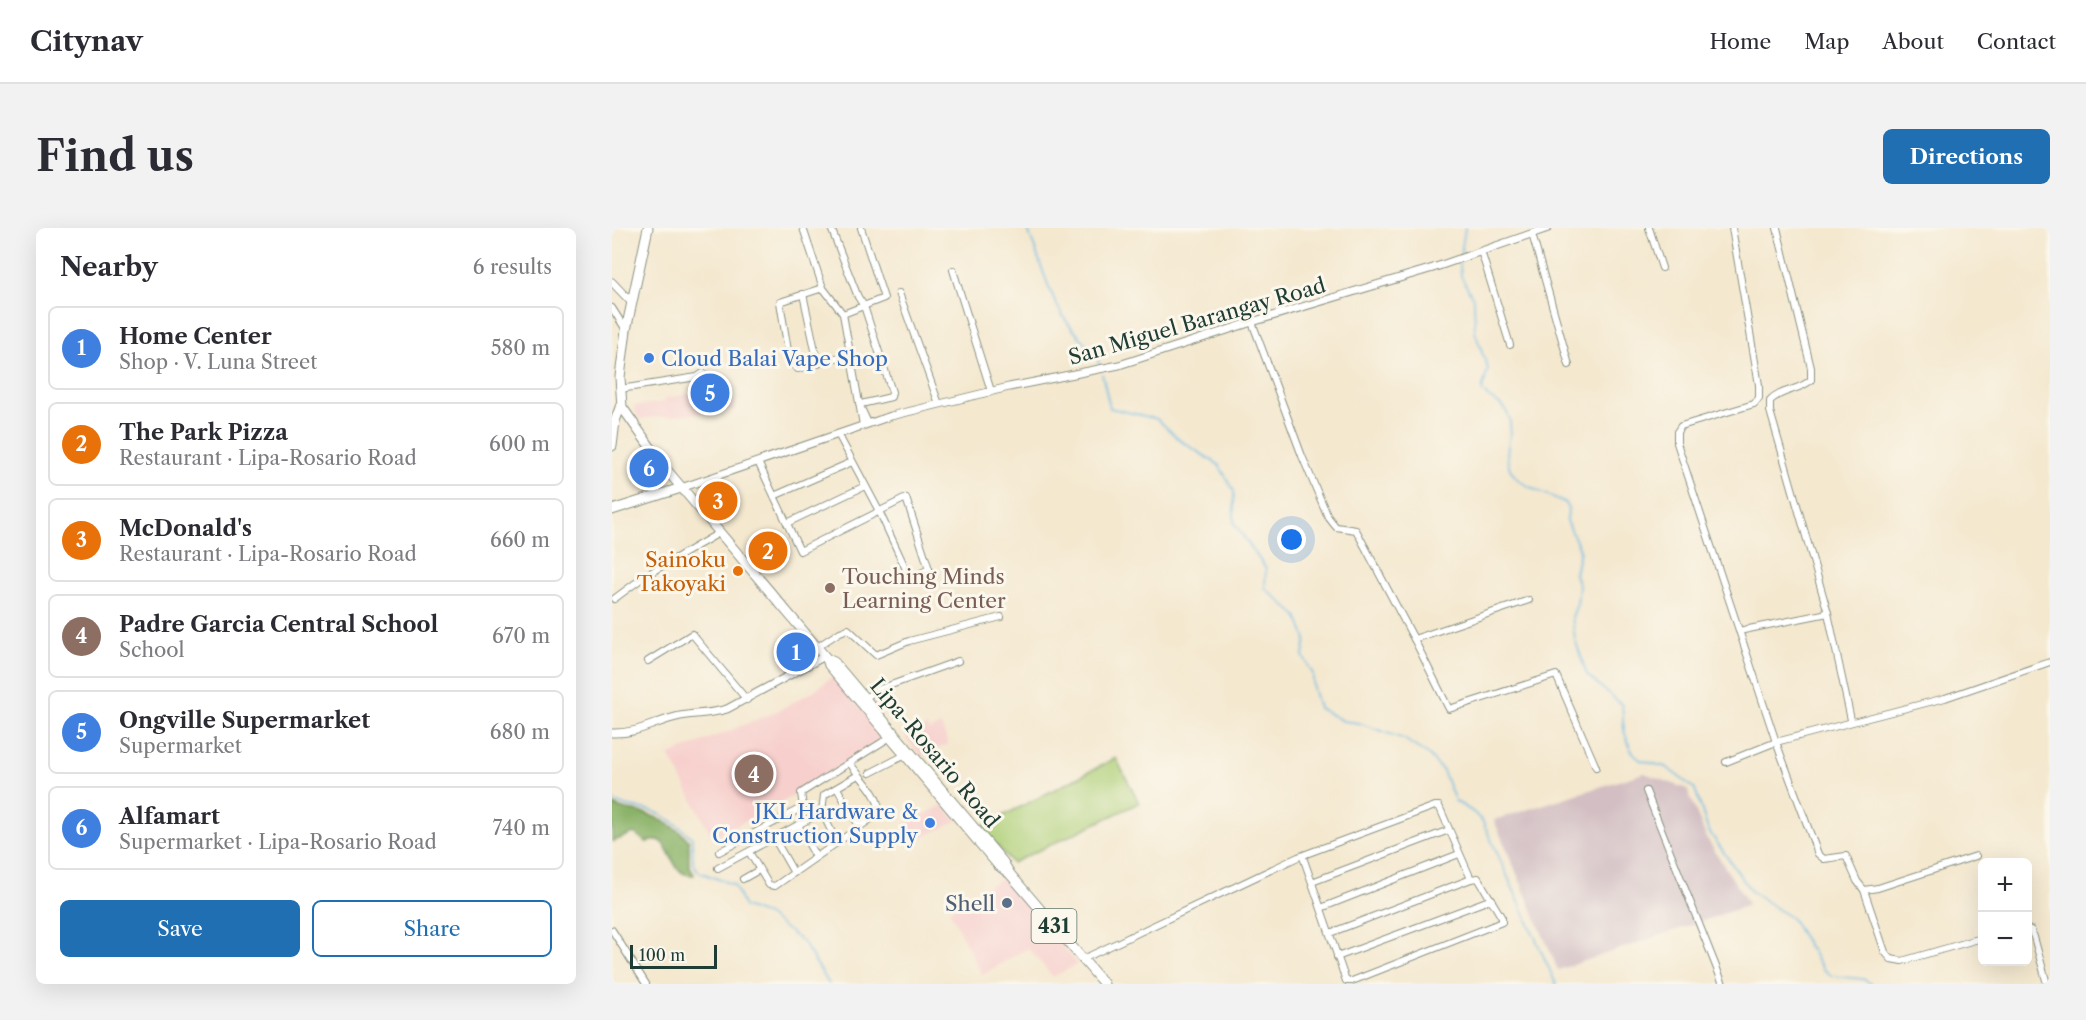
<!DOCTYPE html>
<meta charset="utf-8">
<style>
:root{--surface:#fff;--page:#f2f2f3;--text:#2b2b33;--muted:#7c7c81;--line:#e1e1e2;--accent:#1f6fb2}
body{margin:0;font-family:"Libre Caslon Text",serif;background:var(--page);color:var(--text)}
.controls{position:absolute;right:18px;bottom:18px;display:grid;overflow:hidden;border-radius:9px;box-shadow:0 6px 24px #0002}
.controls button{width:54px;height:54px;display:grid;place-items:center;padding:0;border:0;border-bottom:2px solid var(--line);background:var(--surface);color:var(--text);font:30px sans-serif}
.scale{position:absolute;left:18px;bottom:15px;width:87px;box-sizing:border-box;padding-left:6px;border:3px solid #1f3d34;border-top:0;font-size:16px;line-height:21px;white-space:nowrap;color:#1f3d34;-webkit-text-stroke:4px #fbf7ec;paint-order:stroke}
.you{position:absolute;left:680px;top:312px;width:21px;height:21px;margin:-15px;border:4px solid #fff;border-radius:50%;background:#1a73e8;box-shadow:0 0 0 9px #1a73e833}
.badge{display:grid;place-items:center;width:39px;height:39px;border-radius:50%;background:var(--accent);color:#fff;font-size:20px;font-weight:700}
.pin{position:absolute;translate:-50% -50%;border:3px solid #fff;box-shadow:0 2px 6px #0006}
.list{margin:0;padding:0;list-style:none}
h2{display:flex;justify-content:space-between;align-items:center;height:78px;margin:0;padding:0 24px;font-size:26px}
h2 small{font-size:20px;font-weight:400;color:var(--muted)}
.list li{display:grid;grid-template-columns:39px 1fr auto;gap:18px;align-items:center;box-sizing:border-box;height:84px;margin:0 12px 12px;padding:0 12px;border:2px solid var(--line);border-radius:9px}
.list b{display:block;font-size:22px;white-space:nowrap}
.list p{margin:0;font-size:20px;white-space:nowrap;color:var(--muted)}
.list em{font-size:20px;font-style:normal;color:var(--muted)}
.actions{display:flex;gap:12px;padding:18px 24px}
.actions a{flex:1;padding:14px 0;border:2px solid var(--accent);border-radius:9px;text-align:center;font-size:21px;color:var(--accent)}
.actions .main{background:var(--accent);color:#fff}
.map{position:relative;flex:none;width:1438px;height:756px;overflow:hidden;border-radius:9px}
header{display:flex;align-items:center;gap:36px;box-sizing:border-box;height:84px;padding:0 30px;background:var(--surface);border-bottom:2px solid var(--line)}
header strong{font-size:28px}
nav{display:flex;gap:33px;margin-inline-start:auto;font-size:21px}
.intro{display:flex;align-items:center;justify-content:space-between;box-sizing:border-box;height:144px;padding:0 36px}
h1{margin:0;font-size:42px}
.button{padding:15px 27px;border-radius:9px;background:var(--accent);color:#fff;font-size:21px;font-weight:700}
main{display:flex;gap:36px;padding:0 36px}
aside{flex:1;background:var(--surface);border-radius:9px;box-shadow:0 6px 24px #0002}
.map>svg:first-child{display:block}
.built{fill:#f7d0cd}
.industrial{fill:#d2bec3}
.green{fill:#aecf77;stroke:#668656;stroke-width:1.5}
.forest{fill:#8ab268;stroke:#54784e;stroke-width:1.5}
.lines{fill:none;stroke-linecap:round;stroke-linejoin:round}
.stream{stroke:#69b9e4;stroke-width:1.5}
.minor-casing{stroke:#8a9282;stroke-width:8}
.tertiary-casing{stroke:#8a9282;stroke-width:9}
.primary-casing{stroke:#8a9282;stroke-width:11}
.minor{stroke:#fff;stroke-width:6}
.tertiary{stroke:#fff;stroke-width:7}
.primary{stroke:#fff;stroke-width:9}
.shop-dot{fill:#3f7fe0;stroke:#fbf7ec;stroke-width:2}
.food-dot{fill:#e8710a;stroke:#fbf7ec;stroke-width:2}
.education-dot{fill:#8d6e63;stroke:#fbf7ec;stroke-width:2}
.service-dot{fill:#5c6f8a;stroke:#fbf7ec;stroke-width:2}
.labels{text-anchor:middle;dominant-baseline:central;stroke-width:6;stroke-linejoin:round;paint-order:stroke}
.shield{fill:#fbf7ec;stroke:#61756b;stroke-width:1.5}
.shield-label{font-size:20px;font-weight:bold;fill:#1f3d34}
.street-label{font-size:21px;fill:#1f3d34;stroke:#fbf7ec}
.shop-label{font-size:21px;fill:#366cbe;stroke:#fbf7ec;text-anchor:start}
.food-label{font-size:21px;fill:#c56008;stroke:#fbf7ec;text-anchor:end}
.education-label{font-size:21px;fill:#785e54;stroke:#fbf7ec;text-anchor:start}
.service-label{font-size:21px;fill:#4e5e75;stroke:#fbf7ec;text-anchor:end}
</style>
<header>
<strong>Citynav</strong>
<nav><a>Home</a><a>Map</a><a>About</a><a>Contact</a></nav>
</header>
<div class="intro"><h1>Find us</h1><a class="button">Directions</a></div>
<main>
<aside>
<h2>Nearby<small>6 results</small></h2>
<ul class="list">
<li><span class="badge" style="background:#3f7fe0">1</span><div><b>Home Center</b><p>Shop · V. Luna Street</p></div><em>580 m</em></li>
<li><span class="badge" style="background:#e8710a">2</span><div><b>The Park Pizza</b><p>Restaurant · Lipa-Rosario Road</p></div><em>600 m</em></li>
<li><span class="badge" style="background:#e8710a">3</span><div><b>McDonald's</b><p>Restaurant · Lipa-Rosario Road</p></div><em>660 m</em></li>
<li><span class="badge" style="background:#8d6e63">4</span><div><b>Padre Garcia Central School</b><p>School</p></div><em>670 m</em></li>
<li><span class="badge" style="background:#3f7fe0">5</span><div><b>Ongville Supermarket</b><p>Supermarket</p></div><em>680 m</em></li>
<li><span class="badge" style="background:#3f7fe0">6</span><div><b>Alfamart</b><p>Supermarket · Lipa-Rosario Road</p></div><em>740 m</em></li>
</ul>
<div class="actions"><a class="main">Save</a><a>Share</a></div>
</aside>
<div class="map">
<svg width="1438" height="756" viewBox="0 0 1438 756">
<rect width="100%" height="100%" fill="#fbf7ec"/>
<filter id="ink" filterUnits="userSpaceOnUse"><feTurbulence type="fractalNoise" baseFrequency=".0167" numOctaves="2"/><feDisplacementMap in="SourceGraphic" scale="12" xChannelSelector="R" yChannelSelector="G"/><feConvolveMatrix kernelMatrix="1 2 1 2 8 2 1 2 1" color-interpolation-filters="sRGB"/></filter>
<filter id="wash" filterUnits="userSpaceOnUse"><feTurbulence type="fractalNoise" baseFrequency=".008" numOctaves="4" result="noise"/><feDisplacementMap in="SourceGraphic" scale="24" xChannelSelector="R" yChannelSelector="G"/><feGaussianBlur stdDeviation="1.35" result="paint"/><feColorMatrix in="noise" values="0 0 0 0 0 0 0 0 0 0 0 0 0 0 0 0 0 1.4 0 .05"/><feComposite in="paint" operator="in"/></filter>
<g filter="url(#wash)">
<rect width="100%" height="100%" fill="#f4e8cf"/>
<g class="built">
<polygon points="113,145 123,182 27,191 21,178 53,174 53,170 105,161 101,150"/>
<polygon points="220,449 274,510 185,566 101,610 57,527 161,485 200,464"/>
<polygon points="329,497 336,516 309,528 293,509 315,498 317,502"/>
<polygon points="331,577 345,593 300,614 291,597"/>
<polygon points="391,649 466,736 441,749 416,720 370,747 337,682"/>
</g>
<polygon class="industrial" points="1032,545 1075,561 1094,609 1137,677 946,742 882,592"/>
<polygon class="green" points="504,530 527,575 400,635 369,599"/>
<path class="forest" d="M0,576C10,582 16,582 27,584C43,587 67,600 77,613V636L82,647C59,649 61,620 47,612L34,614L22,605L0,614Z"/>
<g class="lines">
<g class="stream">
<path d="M415,0C427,28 435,62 451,88C462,106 479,117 488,137"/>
<polyline points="849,26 853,0"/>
<path d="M848,35L849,48L862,72L863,104L876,141L870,162C876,173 891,173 896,187C901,197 897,208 896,219C889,256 927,262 952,274L956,280L955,293L968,322L963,346L967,358L965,376L960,389L963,411L975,447L1010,477L1012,503L1019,522L1028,532L1054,539L1083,561L1096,602L1139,663L1179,690L1211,741L1220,748L1251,751L1260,756"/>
<polyline points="490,146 498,180 545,191 569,213 607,237 622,263 622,295 654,341 653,360 685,388 694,411 691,428 701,446 701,460 707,480 731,493 747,495 792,511 816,527 831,543 843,573 861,584 871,594 944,756"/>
<path d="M0,571C11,580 22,579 36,582C52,586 68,598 80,610L81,635L87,644L122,657L132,679L155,687L191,714L217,756"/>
</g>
</g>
</g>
<g filter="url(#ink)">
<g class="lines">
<g class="minor-casing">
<g id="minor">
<polyline points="191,0 211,60 231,86 251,197"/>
<polyline points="219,0 246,69 252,78 280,164 279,169 249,176"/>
<polyline points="1037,0 1050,40"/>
<polyline points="1120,0 1147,157 1147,170 1142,176 1069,198 1065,204 1065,215 1164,514 1206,626 1212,631 1234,628 1245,653 1252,662 1266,660 1364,628"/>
<path d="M1165,0L1199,140V152C1187,163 1169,161 1158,173V183L1216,385L1239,492"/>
<polyline points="920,6 957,137"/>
<polyline points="869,23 898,117"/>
<polyline points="341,42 379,163"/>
<polyline points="211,60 168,74 178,135 186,141 238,126"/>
<polyline points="287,65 327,176"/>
<polyline points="191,66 206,136"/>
<polyline points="0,80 14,102"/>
<polyline points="231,86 272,70 249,0"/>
<polyline points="640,94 690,228 716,289 724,299 744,302 802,411 917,372"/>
<polyline points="8,161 85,149 91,145"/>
<polyline points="249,180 256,195"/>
<polyline points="146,234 188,323 294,270 317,341 298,350 267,283 226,206"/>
<polyline points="162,268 240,234"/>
<polyline points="175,295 253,258"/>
<polyline points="2,371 33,348 107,305"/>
<polyline points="1127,403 1216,385"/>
<polyline points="802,411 837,481 944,447 984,539"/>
<polyline points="205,419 228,404 236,401 264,427 297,413 389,389"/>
<polyline points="36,433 80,406 135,472"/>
<polyline points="250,472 265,462 346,433"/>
<polyline points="1114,534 1164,514 1333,470 1438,434"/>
<polyline points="258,545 295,526"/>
<polyline points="225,560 247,598"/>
<polyline points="1034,563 1111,756"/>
<polyline points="210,584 224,613"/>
<polyline points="186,597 204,629"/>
<polyline points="162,610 182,645"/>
<polyline points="107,624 191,579 189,565 280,508"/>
<path d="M137,624L157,657L163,658L266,586C271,569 248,550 240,538"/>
<polyline points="106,640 210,584 212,567 246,547"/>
<polyline points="131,651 147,642"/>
<polyline points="700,654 837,602"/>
<polyline points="1252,662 1273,724 1279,731 1290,733 1370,710"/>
<polyline points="709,680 847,626"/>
<polyline points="1416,701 1419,702 1422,709 1435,756"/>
<polyline points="0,702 34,756"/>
<polyline points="718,705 859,651"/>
<polyline points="725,729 880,671"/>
<polyline points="471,731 686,629 823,578 827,578 859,651 866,650 890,690 890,694 740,753 734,753 691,629"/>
</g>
</g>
<g class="tertiary-casing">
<g id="tertiary">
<polyline points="0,54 19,74"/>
<polyline points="69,260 279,188 397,159 507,137 640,94 821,40 936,0"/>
<path d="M0,505C26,506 44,493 68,488C84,485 99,486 115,481L213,428"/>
</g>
</g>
<g class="primary-casing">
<g id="primary">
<polyline points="36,0 14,102 8,149 10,179 53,240 215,431"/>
<polyline points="0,218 3,193 9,177"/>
<polyline points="0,282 69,260"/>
<polyline points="398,646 391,634 222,434 215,431 217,437 386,637 398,646 492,756"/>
</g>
</g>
<use href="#minor" class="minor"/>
<use href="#tertiary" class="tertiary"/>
<use href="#primary" class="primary"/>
</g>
</g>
<g class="shop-dot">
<circle cx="37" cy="130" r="6"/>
<circle cx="318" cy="595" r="6"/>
</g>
<circle class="food-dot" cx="126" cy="343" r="6"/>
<circle class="education-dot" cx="218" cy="360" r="6"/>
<circle class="service-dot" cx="395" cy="675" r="6"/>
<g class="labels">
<rect class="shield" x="419.5" y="681" width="45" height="34" rx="4.5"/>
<g class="shield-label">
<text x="442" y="698">431</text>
</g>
<g class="street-label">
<text transform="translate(585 93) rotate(-16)">San Miguel Barangay Road</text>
<text transform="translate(323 525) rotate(50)">Lipa-Rosario Road</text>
</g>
<g class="shop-label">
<text x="49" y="130">Cloud Balai Vape Shop</text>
<text x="306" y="583" text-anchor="end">JKL Hardware &amp;<tspan x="306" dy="24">Construction Supply</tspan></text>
</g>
<g class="food-label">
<text x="114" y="331">Sainoku<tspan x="114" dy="24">Takoyaki</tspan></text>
</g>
<g class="education-label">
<text x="230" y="348">Touching Minds<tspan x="230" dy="24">Learning Center</tspan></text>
</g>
<g class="service-label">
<text x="383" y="675">Shell</text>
</g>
</g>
</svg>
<div class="controls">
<button>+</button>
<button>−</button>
</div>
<div class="scale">100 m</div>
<div class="you"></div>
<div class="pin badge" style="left:184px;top:424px;background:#3f7fe0">1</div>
<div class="pin badge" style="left:156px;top:323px;background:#e8710a">2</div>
<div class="pin badge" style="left:106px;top:273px;background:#e8710a">3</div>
<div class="pin badge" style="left:142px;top:546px;background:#8d6e63">4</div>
<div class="pin badge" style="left:98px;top:165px;background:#3f7fe0">5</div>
<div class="pin badge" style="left:37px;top:240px;background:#3f7fe0">6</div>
</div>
</main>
